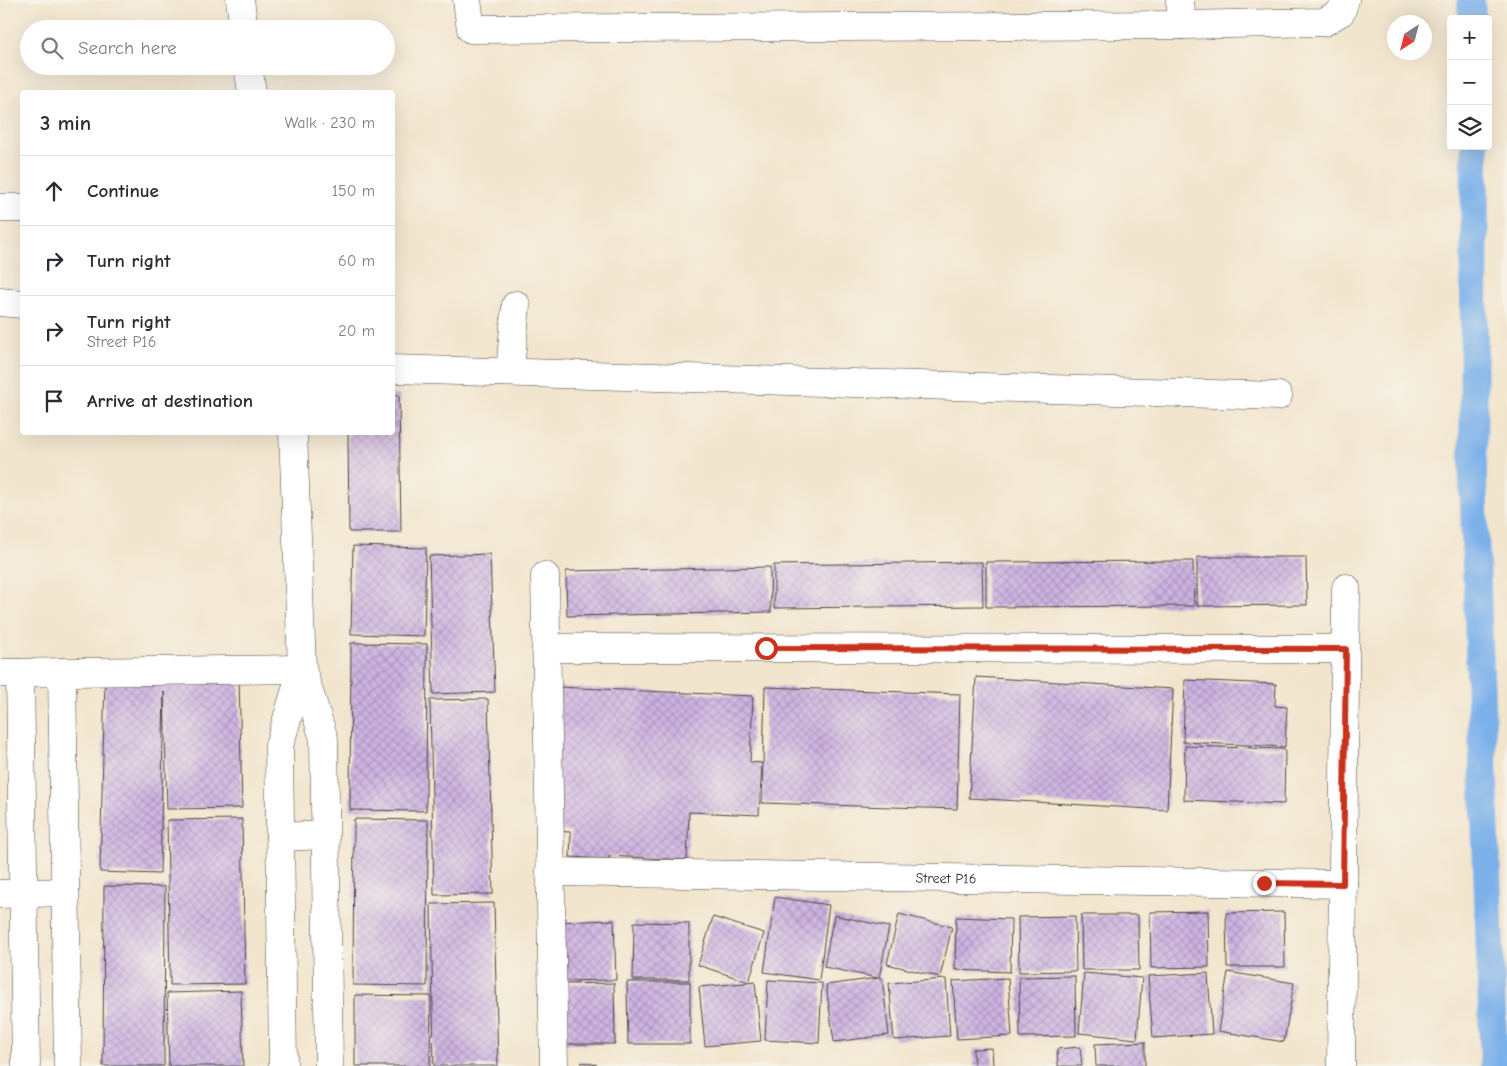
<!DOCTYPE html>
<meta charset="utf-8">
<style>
:root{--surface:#fff;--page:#f2f2f3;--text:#2b2b33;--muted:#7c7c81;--line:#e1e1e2}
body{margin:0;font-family:"Comic Neue",sans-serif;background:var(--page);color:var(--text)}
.controls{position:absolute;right:15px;top:15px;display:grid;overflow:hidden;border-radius:5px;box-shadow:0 5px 20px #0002}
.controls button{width:45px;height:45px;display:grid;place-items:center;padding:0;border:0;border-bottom:1px solid var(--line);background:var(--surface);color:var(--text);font:25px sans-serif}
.compass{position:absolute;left:1387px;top:15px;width:45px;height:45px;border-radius:50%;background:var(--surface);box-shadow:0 5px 20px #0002;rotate:216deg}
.stop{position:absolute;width:15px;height:15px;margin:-11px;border:4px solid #c8321e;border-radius:50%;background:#fff}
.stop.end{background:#c8321e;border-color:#fff;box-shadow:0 1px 5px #0008}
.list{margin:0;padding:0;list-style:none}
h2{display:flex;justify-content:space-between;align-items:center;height:65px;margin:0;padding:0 20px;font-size:21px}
h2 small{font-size:16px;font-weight:400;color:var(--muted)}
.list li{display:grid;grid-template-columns:32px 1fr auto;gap:15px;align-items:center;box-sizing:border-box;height:70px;padding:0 20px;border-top:1px solid var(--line)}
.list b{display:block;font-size:19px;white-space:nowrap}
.list p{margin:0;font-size:16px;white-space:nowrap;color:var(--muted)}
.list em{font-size:16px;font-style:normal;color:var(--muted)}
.icon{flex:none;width:28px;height:28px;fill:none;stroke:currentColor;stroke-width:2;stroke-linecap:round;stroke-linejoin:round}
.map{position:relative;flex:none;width:1507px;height:1066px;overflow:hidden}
.search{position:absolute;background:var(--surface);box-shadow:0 5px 20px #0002;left:20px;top:20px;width:375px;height:55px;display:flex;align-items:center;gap:12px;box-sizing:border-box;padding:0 18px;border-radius:28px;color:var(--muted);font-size:19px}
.panel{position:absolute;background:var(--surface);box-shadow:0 5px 20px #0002;left:20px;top:90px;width:375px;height:345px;border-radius:5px}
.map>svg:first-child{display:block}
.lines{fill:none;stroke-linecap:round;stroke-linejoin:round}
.canal{stroke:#7bb1ea;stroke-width:28}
.building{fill:url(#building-cross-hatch)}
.minor-casing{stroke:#494743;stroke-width:29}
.minor{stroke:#fff;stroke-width:28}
.route{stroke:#c8321e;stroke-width:6}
.labels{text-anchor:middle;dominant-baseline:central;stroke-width:4;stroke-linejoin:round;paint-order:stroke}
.street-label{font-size:14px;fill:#2b2b2b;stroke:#f7f3e8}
</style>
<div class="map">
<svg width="1507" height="1066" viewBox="0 0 1507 1066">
<defs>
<pattern id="building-cross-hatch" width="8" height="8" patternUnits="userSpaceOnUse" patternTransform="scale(1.25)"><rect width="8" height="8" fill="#cfb4e3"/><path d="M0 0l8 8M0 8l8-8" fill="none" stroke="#a893b8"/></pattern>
</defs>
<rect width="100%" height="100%" fill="#f7f3e8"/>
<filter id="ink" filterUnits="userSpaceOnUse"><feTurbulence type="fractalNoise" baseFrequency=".02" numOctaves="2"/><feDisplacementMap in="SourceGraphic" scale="10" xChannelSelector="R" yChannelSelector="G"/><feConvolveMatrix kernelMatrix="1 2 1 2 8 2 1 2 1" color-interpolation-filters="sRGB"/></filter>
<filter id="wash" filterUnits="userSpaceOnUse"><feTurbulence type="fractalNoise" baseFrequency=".0096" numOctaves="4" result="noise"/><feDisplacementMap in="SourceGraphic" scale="20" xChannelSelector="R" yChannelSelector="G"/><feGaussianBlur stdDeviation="1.12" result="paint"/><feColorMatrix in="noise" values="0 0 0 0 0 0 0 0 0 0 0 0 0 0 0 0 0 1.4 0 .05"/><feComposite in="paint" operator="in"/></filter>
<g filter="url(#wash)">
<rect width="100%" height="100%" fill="#f2e5cd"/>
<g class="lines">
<g class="canal">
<polyline points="1471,0 1472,19"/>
<polyline points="1475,146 1473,478 1494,1066"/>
</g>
</g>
<g id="blocks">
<g class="building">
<polygon points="392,395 399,395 401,532 349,532 348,432 392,432"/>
<polygon points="353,546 426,548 424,636 351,634"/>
<polygon points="490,554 495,692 433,694 429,556"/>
<polygon points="1197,557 1306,557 1307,605 1197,606"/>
<polygon points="1193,561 1194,606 986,607 986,562"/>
<polygon points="982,562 983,606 774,608 774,565"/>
<polygon points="770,567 771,612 567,616 566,571"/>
<polygon points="351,643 427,644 426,811 350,810"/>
<polygon points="239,675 242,808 167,809 164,692 160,874 100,872 105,679"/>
<polygon points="976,677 1173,689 1167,810 969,798"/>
<polygon points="1185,680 1276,684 1275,706 1287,707 1285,747 1183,742"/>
<polygon points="558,687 753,696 750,762 762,763 759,815 689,812 687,860 609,856 609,859 570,857 571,832 552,831"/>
<polygon points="765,687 960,694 957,809 762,803"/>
<polygon points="488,699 493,894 434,895 430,700"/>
<polygon points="1185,746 1285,749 1284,804 1184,800"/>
<polygon points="242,819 245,984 170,985 167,820"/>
<polygon points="354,819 428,820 427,986 353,985"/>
<polygon points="104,886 165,887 164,1066 103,1066"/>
<polygon points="775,897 829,905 819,980 764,972"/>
<polygon points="494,903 498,1066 434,1066 431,904"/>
<polygon points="1208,911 1209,967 1151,968 1150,912"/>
<polygon points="1284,912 1285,967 1227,967 1226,913"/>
<polygon points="899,914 952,927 940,977 887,964"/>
<polygon points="834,915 889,927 879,978 882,978 889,1035 834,1042 826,985 878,978 824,967"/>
<polygon points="1081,915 1138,915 1139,970 1082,970"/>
<polygon points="1075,916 1076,971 1019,972 1018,917"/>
<polygon points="713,917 764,933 749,982 698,965"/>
<polygon points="956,917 1011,919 1010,972 955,970"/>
<polygon points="614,920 616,980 560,981 558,922"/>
<polygon points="634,922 689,923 689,980 633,980"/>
<polygon points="1228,972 1294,983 1284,1042 1218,1031"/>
<polygon points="1084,973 1142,978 1137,1039 1079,1033"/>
<polygon points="1208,973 1212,1034 1153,1038 1148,976"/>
<polygon points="1075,976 1076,1036 1020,1037 1019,977"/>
<polygon points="1008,978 1012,1036 957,1039 953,981"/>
<polygon points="946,979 950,1036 894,1040 889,983"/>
<polygon points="768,980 822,983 819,1043 765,1040"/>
<polygon points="627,982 690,982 690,1044 628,1044"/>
<polygon points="755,982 761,1041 705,1046 699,987"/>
<polygon points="614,983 615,1044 558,1044 557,984"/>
<polygon points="241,991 243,1066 169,1066 167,993"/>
<polygon points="355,995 431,996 430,1066 355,1066"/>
<polygon points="1145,1042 1145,1066 1096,1066 1095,1044"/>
<polygon points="1080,1047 1082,1066 1058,1066 1057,1049"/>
<polygon points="992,1048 993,1066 974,1066 973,1049"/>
<polygon points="582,1062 597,1065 597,1066 581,1066"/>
</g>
</g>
</g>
<g filter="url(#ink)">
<use href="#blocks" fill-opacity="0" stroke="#494743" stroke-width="1"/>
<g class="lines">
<g class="minor-casing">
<g id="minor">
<polyline points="240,0 244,29"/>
<polyline points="467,0 471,29 1182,25"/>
<polyline points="1180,0 1182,25 1324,22 1341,12 1345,0"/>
<polyline points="248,66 252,92"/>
<polyline points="0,208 22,208"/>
<polyline points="0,302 22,304"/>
<polyline points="392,369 1278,396"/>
<polyline points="510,371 516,305"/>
<polyline points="293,432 302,669 324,739 329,1066"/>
<polyline points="545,576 554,1066"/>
<polyline points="546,648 1345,649"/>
<polyline points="62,672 68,1066"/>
<polyline points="0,673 302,669"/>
<polyline points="20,673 26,1066"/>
<polyline points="280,837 325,835"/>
<path id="s1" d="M550,872L1343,884"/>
<polyline points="0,894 65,892"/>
<polyline points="283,1066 279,746 302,669"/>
<polyline points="1341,1066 1346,588"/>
</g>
</g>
<use href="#minor" class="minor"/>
</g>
</g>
<g class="lines" filter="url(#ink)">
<polyline class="route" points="766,648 1346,649 1343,884 1264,883"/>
</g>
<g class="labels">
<g class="street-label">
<text stroke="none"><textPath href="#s1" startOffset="396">Street P16</textPath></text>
</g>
</g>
</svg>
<div class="controls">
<button>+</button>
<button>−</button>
<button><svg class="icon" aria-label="layers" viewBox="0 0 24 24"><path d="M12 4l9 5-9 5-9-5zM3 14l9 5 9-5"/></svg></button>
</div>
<svg class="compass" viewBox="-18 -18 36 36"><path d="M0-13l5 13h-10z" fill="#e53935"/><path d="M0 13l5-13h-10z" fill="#7c7c81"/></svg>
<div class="stop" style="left:766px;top:648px"></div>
<div class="stop end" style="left:1264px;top:883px"></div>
<div class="search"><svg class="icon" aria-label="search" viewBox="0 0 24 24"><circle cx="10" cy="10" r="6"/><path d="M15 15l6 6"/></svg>Search here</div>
<section class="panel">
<h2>3 min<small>Walk · 230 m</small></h2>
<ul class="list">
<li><svg class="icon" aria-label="ahead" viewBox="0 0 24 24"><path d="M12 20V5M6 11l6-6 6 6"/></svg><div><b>Continue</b></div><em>150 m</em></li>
<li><svg class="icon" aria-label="right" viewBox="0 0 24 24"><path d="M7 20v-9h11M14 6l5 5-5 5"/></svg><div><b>Turn right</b></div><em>60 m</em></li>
<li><svg class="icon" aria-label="right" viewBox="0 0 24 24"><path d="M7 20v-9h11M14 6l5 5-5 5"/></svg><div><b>Turn right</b><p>Street P16</p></div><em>20 m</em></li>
<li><svg class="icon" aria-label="arrive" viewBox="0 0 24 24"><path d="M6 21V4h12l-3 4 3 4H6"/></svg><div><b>Arrive at destination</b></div></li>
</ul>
</section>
</div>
